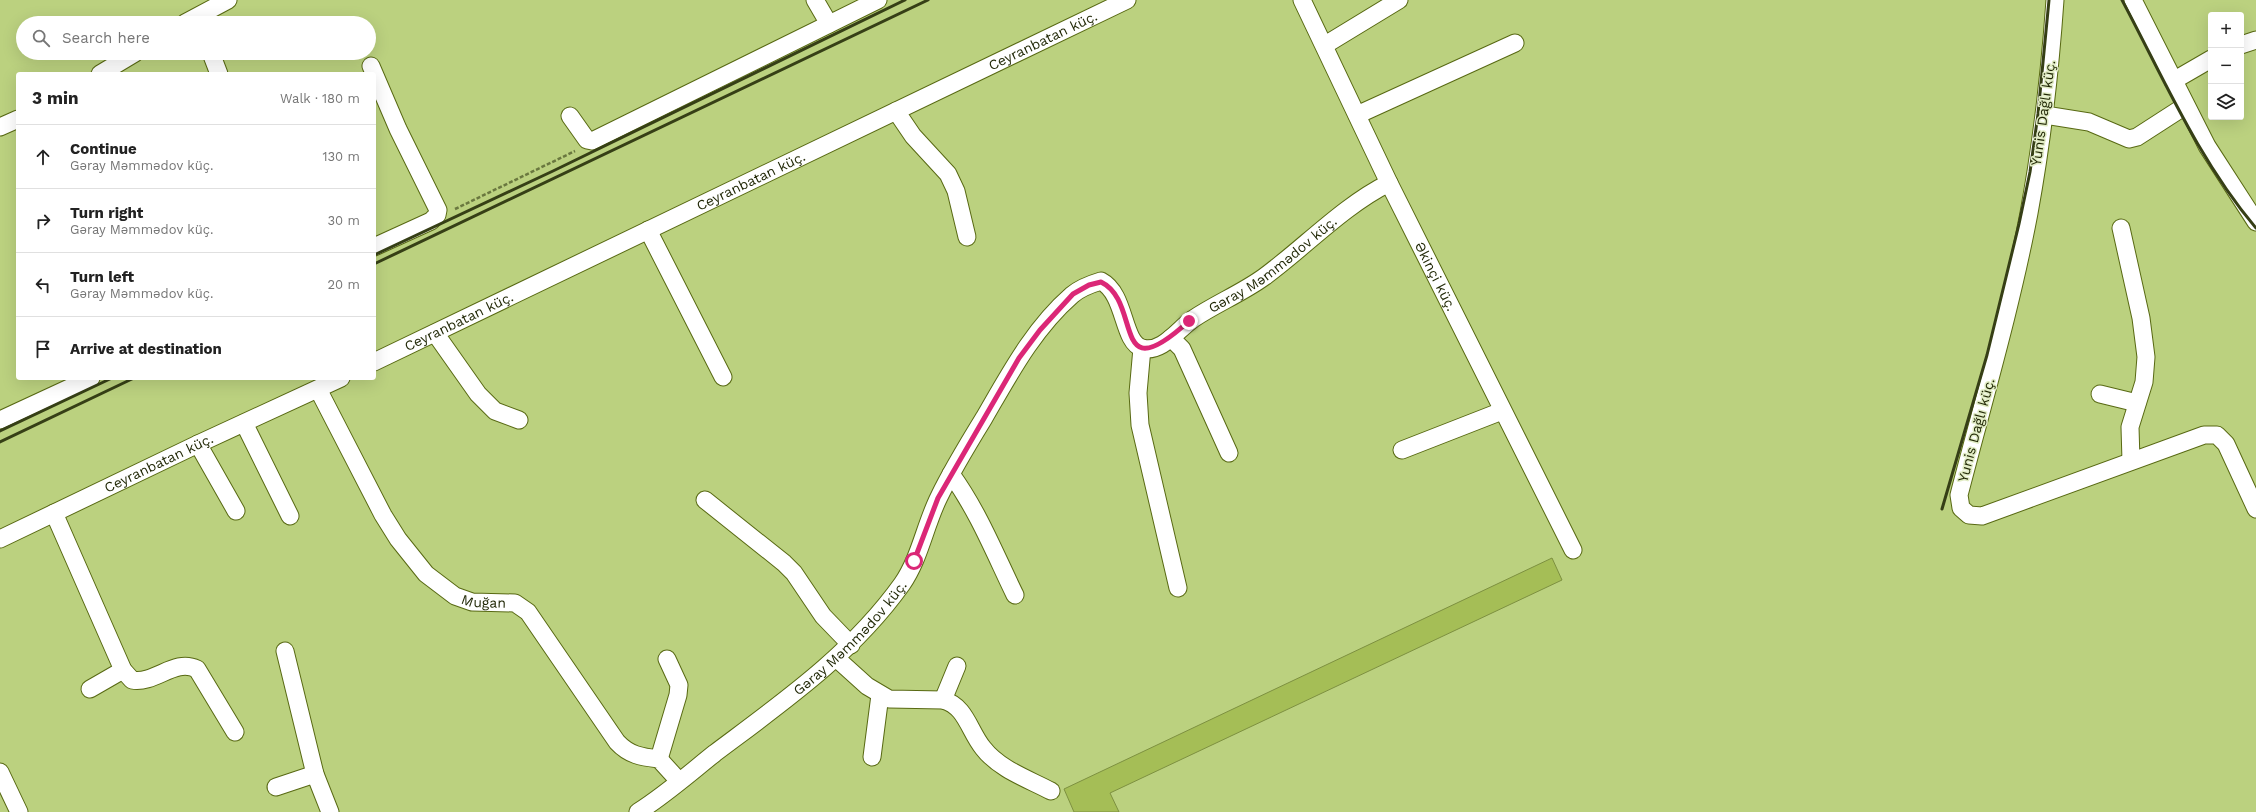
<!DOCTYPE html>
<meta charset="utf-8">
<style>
:root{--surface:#fff;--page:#f6f6f6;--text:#222;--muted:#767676;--line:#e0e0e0}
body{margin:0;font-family:"Work Sans",sans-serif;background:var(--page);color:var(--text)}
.controls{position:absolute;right:12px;top:12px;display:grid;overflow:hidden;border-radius:4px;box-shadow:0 4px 16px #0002}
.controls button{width:36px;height:36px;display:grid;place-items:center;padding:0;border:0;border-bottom:1px solid var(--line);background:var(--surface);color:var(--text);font:20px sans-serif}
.stop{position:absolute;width:12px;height:12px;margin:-9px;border:3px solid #db2777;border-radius:50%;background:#fff}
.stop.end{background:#db2777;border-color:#fff;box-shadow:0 1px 4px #0008}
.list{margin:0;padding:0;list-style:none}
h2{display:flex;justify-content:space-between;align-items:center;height:52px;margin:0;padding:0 16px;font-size:17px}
h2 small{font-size:13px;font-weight:400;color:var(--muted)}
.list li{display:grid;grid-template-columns:26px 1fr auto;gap:12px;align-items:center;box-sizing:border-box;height:64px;padding:0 16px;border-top:1px solid var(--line)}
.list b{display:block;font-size:15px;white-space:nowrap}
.list p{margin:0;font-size:13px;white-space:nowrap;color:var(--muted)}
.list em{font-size:13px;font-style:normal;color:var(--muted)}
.icon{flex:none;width:22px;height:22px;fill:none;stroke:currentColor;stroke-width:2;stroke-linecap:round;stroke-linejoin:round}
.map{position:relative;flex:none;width:2256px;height:812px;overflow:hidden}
.search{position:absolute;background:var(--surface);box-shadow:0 4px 16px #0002;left:16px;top:16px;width:360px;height:44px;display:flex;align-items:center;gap:10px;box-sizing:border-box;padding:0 14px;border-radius:22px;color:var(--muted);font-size:15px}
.panel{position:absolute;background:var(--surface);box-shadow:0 4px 16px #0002;left:16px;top:72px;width:360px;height:308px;border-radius:4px}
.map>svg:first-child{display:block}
.building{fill:#a5be56;stroke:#7d9040}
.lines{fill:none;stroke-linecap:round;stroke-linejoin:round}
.street-casing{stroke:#586913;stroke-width:19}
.path{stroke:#6a783f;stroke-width:2.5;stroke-dasharray:4 2;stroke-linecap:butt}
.street{stroke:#fff;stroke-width:17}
.rail{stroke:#363f16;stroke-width:3}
.route{stroke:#db2777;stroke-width:5}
.labels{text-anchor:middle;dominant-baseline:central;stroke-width:3;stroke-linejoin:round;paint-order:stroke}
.street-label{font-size:14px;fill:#1e2503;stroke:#e1ecc4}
</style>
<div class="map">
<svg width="2256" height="812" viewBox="0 0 2256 812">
<rect width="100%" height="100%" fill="#bbd17f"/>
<polygon class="building" points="1552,558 1562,580 1110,793 1119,812 1074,812 1064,789"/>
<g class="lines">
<g class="street-casing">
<g id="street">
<polyline points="815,0 829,24"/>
<path id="s1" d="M1302,0L1389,183L1573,550"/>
<path d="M2055,0C2050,72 2042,142 2029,213C2011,308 1983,402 1959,495L1961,508L1969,515L1982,516L2204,435H2217L2226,444L2256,509"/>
<polyline points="2133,0 2207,146 2256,222"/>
<polyline points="185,23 228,0"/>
<polyline points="1325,45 1399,0"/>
<polyline points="2241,45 2256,40"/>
<polyline points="211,53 219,74"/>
<polyline points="371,66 398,129 438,210 437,215 431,221 374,247"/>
<polyline points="100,74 135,53"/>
<polyline points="2173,81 2211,59"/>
<polyline points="896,111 913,136 948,174 956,191 967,237"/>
<polyline points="1357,115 1515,43"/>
<polyline points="2045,115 2089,122 2129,139 2137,137 2185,106"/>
<polyline points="570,116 587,140 592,141 878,0"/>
<polyline points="0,127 18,119"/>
<polyline points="2121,228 2141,318 2146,357 2144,382 2130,427 2131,461"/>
<polyline points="648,230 723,377"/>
<polyline points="435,333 478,394 495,411 519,420"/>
<polyline points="1171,338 1182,349 1229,453"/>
<polyline points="1142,348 1138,393 1140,425 1178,588"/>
<path id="s2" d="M374,362L1127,0"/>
<path id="s3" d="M318,389L383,515L398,539L426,574L455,596L472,602L515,603L528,612L617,742C629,755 641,757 659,759L679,781"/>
<polyline points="2100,394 2137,403"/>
<polyline points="0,420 91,378"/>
<polyline points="244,423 290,516"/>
<polyline points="198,444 236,511"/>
<polyline points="1402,450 1502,411"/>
<path d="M951,474C978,511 995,554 1015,595"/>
<polyline points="705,500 784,563 794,573 823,616 851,645"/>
<path d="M54,513L123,670L132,680C156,684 174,658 197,669L235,732"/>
<path id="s4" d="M0,539L198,444L341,378"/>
<polyline points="285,651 315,774 330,812"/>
<path d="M836,658L867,686L889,699L943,700C966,706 969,731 983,748C999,769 1028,779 1051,791"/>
<polyline points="90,689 123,670"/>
<polyline points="943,700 957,666"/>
<polyline points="872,757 880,695"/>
<polyline points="659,759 678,695 679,685 667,659"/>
<polyline points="0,772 19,812"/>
<polyline points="276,787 315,774"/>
<path id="s5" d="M638,812C665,795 690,773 715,753C783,702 852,654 902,584C920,558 925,525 939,497C952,470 968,444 984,418C1009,375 1033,329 1072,295C1080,288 1091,284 1101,281C1126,294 1122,342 1142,348C1162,354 1179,328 1193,319C1215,304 1242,293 1264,277C1305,247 1343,206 1389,183"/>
</g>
</g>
<polyline class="path" points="455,209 575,151"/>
<use href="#street" class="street"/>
<g class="rail">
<path d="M2122,0C2163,77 2199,161 2256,228"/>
<polyline points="374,255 553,171 905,0"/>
<polyline points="374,264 928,0"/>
<polyline points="0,431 112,378"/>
<polyline points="0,442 134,378"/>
<polyline points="1942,509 1987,355 2019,224 2030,172 2038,114 2049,0"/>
</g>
</g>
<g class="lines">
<path class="route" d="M914,561L938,498L1019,358L1040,330L1073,294L1089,285L1101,282C1143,302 1110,393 1189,321"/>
</g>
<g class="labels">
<g class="street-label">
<text stroke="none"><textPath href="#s2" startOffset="742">Ceyranbatan küç.</textPath></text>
<text transform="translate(2043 113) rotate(-82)">Yunis Dağlı küç.</text>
<text stroke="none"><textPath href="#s2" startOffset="418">Ceyranbatan küç.</textPath></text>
<text stroke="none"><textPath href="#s5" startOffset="959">Gəray Məmmədov küç.</textPath></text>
<text stroke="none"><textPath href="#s1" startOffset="307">Əkinçi küç.</textPath></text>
<text stroke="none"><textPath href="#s2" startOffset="94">Ceyranbatan küç.</textPath></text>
<text transform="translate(1976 430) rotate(-75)">Yunis Dağlı küç.</text>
<text stroke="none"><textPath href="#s4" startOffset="176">Ceyranbatan küç.</textPath></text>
<text stroke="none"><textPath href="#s3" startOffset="281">Muğan</textPath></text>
<text stroke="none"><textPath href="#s5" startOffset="275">Gəray Məmmədov küç.</textPath></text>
</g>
</g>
</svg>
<div class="controls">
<button>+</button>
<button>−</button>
<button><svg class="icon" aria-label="layers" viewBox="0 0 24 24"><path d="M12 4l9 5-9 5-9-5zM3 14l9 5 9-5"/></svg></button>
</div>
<div class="stop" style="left:914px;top:561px"></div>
<div class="stop end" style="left:1189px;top:321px"></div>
<div class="search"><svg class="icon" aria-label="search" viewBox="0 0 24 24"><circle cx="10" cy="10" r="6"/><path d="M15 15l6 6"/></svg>Search here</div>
<section class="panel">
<h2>3 min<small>Walk · 180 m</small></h2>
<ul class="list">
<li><svg class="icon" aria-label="ahead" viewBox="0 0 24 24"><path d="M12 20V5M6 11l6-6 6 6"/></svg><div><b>Continue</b><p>Gəray Məmmədov küç.</p></div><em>130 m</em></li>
<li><svg class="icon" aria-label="right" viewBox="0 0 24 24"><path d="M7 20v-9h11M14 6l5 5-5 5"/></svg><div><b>Turn right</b><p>Gəray Məmmədov küç.</p></div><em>30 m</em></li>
<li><svg class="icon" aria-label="left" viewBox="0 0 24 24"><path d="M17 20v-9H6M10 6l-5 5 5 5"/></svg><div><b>Turn left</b><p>Gəray Məmmədov küç.</p></div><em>20 m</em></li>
<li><svg class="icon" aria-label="arrive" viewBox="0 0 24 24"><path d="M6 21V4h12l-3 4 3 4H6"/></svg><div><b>Arrive at destination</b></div></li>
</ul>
</section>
</div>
